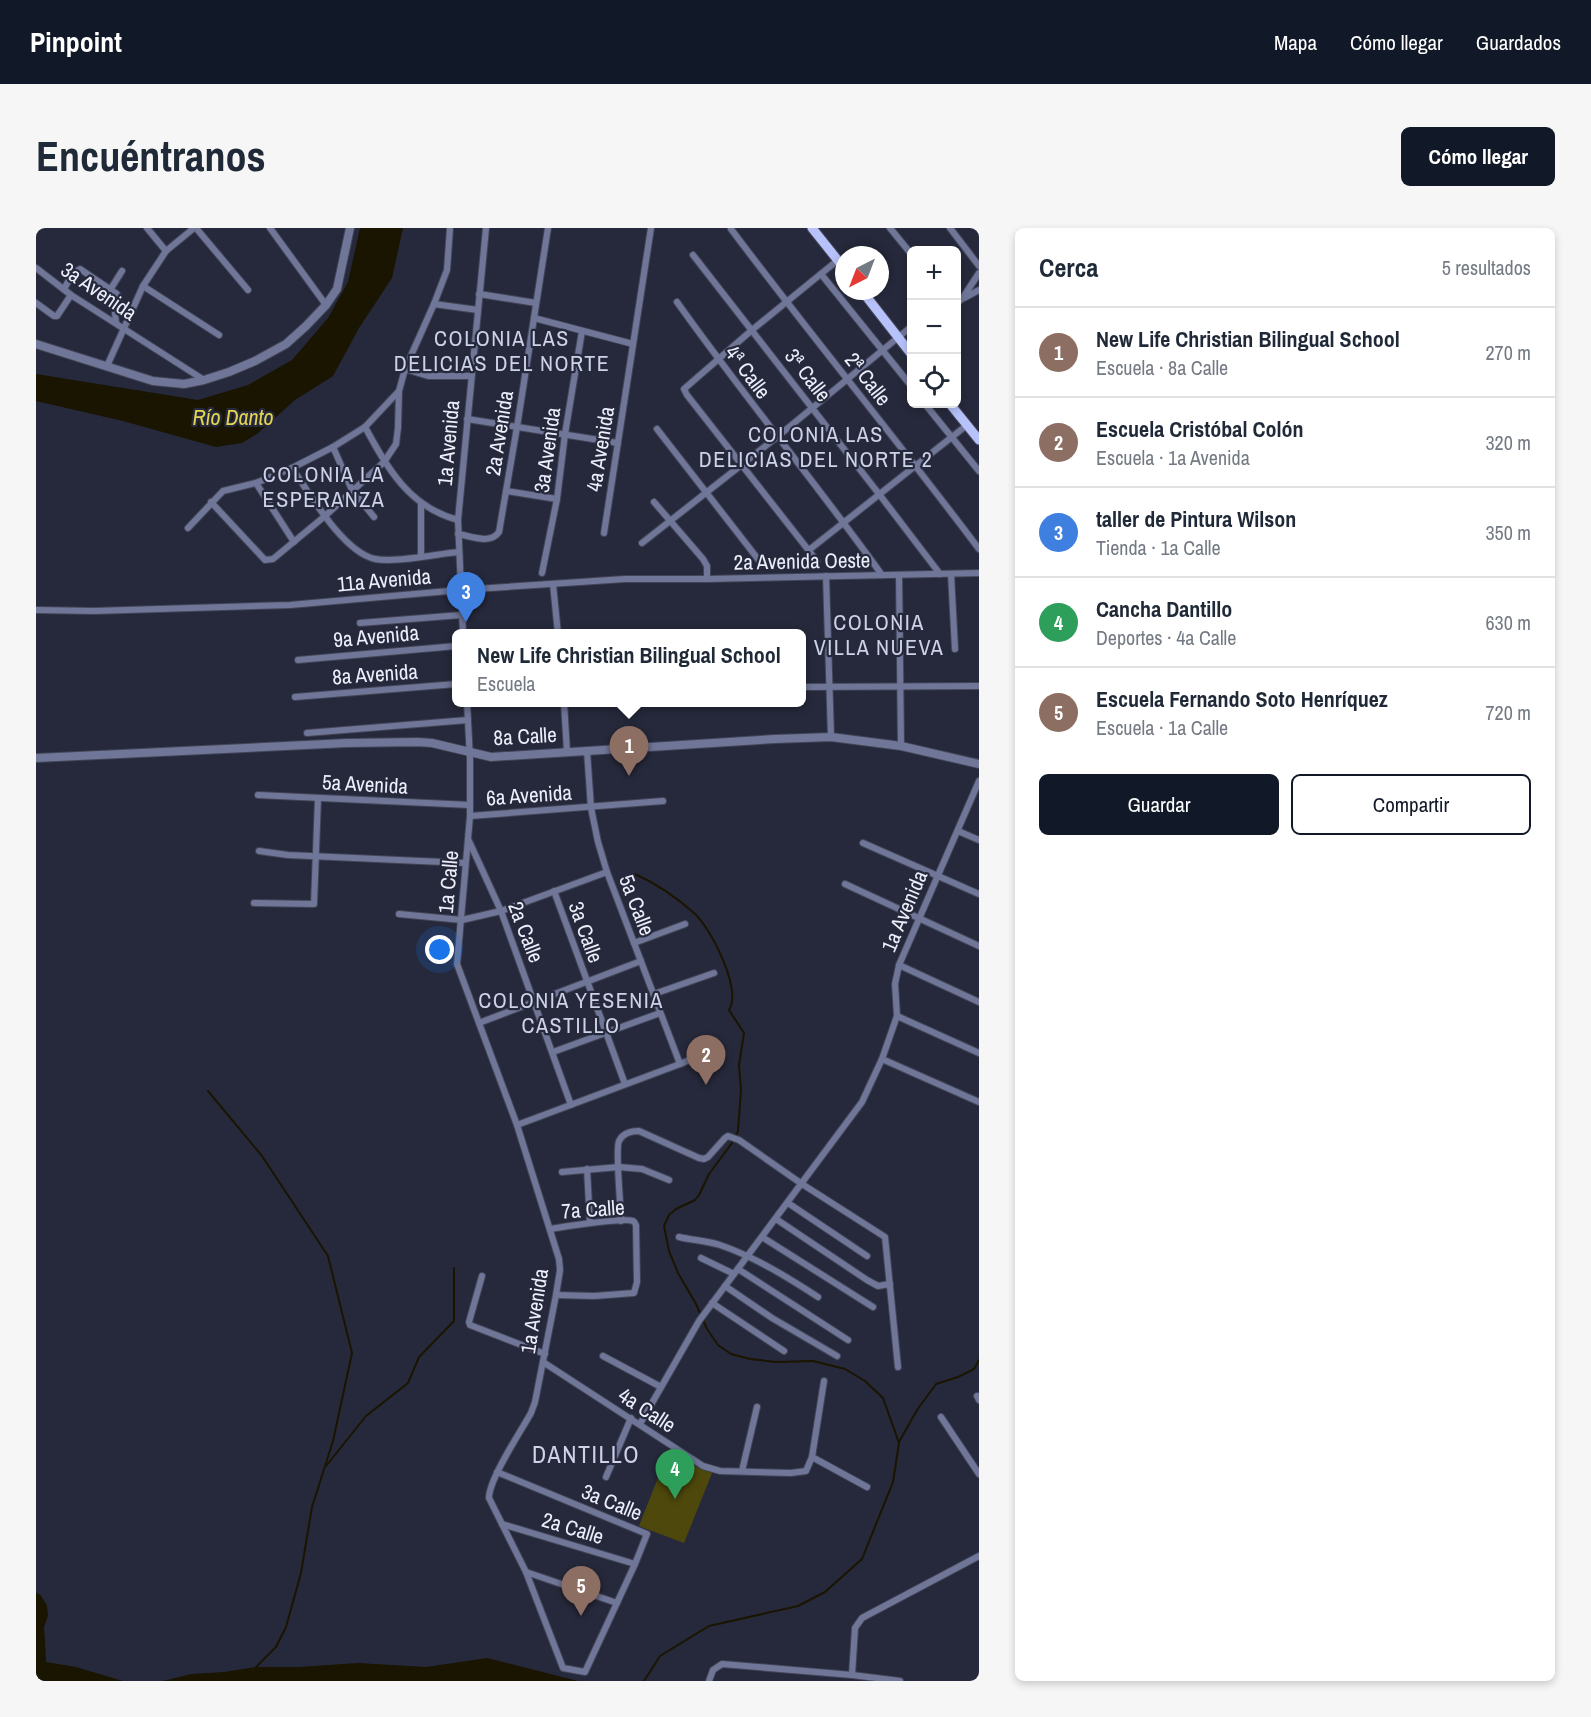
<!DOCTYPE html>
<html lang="es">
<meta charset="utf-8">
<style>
:root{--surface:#fff;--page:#f6f6f7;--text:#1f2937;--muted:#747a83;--line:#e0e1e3;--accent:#111827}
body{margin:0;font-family:"Archivo Narrow",sans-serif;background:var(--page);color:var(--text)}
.controls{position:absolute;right:18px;top:18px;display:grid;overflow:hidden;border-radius:9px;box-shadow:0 3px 9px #0003}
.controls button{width:54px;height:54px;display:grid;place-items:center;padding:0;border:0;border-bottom:2px solid var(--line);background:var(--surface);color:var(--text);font:30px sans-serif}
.compass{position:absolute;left:799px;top:18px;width:54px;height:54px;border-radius:50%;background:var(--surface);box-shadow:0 3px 9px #0003;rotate:222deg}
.you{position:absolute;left:404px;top:722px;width:21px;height:21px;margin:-15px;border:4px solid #fff;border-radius:50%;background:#1a73e8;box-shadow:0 0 0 9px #1a73e833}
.badge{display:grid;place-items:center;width:39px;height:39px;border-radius:50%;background:var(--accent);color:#fff;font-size:20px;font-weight:700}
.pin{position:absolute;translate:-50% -50px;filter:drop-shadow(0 2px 3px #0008)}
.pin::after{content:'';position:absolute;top:32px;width:21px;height:18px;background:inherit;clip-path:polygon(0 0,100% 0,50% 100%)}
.popup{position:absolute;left:416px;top:401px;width:354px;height:78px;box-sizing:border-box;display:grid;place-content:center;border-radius:9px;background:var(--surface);filter:drop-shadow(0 2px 4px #0005);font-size:20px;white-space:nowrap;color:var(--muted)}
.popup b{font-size:22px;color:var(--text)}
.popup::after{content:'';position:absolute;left:50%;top:100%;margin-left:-12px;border:12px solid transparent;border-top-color:var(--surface)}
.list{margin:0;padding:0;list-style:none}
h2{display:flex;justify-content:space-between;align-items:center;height:78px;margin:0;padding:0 24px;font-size:26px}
h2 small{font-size:20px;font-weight:400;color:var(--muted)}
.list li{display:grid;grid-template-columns:39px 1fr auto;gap:18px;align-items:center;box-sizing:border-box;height:90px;padding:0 24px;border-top:2px solid var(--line)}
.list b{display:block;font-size:22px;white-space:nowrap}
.list p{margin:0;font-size:20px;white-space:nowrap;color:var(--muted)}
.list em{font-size:20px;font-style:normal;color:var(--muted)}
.actions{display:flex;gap:12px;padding:18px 24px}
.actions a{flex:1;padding:14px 0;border:2px solid var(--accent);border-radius:9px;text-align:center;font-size:21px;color:var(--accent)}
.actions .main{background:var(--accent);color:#fff}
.icon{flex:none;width:33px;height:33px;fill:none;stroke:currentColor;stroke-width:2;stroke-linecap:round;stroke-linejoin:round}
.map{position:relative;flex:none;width:943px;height:1453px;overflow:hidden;border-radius:9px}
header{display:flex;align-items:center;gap:36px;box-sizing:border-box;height:84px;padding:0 30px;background:var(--accent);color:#fff}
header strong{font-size:28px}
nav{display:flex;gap:33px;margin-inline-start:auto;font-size:21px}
.intro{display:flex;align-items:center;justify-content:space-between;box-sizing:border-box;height:144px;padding:0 36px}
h1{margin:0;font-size:42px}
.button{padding:15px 27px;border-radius:9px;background:var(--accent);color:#fff;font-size:21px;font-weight:700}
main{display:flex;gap:36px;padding:0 36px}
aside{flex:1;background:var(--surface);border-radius:9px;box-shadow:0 3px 9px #0003}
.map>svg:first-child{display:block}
.green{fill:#4f480c}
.water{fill:#191500}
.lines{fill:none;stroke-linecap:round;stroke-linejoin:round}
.stream{stroke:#191500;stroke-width:2}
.river{stroke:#191500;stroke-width:12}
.minor-casing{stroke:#424556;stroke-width:8}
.tertiary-casing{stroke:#424556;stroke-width:10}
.primary-casing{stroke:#424556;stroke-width:11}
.minor{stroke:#6f7698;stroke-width:6}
.tertiary{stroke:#6f7698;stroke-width:8}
.primary{stroke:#b7c2fb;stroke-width:9}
.labels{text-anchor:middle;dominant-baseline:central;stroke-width:4.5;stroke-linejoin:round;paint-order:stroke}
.street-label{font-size:21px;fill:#eceffb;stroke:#26293b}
.neighbourhood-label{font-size:22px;letter-spacing:1.5px;fill:#cdd2e9;stroke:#26293b}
.water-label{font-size:22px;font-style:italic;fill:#e4d552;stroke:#26293b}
.quarter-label{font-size:24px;letter-spacing:1.5px;fill:#cdd2e9;stroke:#26293b}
</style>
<header>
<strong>Pinpoint</strong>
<nav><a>Mapa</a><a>Cómo llegar</a><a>Guardados</a></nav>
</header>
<div class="intro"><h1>Encuéntranos</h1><a class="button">Cómo llegar</a></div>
<main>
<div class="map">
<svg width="943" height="1453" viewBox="0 0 943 1453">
<rect width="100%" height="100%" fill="#26293b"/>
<polygon class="green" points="631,1227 676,1245 648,1315 603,1298"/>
<g class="water">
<polygon points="324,0 367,0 356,50 323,100 297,148 259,172 221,206 206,215 180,219 87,193 0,173 0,146 162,172 212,157 256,132 292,90 312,54"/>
<polygon points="451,1430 542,1453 127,1453 155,1446 188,1444 220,1439 263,1439 322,1435 390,1439"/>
<polygon points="4,1433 40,1439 87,1453 0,1453 0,1434"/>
</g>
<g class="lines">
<g class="stream">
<path d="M599,646C621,656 640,669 658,685C675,700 706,761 693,782L708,805L703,837L705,862L702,903L696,915L673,946L663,967L659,972L640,981L633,987L628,998L633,1023L642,1045L660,1076L671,1101L682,1117L695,1126L714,1131L740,1134L777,1133L809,1141L829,1153L847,1170L863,1215L857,1254L826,1331L789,1364L762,1378L673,1398L624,1428L608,1453"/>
<polyline points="172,863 226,928 292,1028 316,1125 297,1213 276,1279 265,1345 250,1399 240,1419 220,1439"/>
<polyline points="863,1214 881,1182 900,1156 922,1149 938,1141 943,1132"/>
<polyline points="290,1238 330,1188 372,1155 383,1129 418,1093 418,1040"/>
</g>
<polyline class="river" points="0,1371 5,1379 6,1387 2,1398 4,1433"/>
<g class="minor-casing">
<g id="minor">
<polyline points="111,0 130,23"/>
<polyline points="160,0 212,62"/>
<polyline points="234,0 290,77"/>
<polyline points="854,0 876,27"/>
<polyline points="914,0 943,38"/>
<path d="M695,1C776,109 862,213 943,321"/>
<polyline points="657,27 843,266 904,346"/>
<polyline points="0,40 35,67 168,152"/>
<polyline points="785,46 876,159"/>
<polyline points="107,58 183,107"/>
<polyline points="28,61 37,45 44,41 81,66 83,70 79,85 80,95"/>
<polyline points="74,62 86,43"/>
<polyline points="443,66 500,75"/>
<polyline points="928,70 943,62"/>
<path d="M641,74C707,167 780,255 846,347"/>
<polyline points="0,75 18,88 21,88 35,67"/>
<polyline points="921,75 926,71 943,45"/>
<polyline points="398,76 442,82"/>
<polyline points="498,90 597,116"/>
<polyline points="71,138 107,58 130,23 158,0"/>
<polyline points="369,141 392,148 435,148"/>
<polyline points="889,176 943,243"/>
<polyline points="431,191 582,215"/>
<path d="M329,199C352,241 373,279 422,292"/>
<polyline points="621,201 725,335"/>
<polyline points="297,219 316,262 338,289"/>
<path d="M256,240C274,266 307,324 339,331C358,335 401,326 422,324"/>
<polyline points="220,255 258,314"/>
<polyline points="470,263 521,271"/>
<polyline points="175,274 229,332 237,331 289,288 348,234 360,216 362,200 363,163 369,141 398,76 411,42 414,0"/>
<polyline points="618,274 667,331 671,338 671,351"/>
<polyline points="385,275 385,328"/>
<polyline points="152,300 187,263 220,255 256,240 297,219 329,199 363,163"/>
<polyline points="568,305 615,0"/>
<path d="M422,306C435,308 454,317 463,304L481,199L512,0"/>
<polyline points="606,315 741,209 876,98"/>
<polyline points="773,322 931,197"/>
<polyline points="781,333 651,167 648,161 716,102 802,32"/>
<polyline points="506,345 521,271 529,206 546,103"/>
<polyline points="915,346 919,421"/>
<polyline points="863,347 865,518"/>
<polyline points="790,348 795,509"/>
<polyline points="517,356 522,406"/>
<polyline points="0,382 58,383 254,377 424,362 589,351 671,351 943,345"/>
<polyline points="324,395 425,387"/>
<polyline points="427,406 422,292 450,0"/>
<polyline points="599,406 613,405"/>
<polyline points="262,432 420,418"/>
<polyline points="765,459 943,458"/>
<polyline points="259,469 420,456"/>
<path d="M431,474L434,531V588L421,736L481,897L523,1031L524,1042L520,1067L499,1174L495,1185C485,1203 453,1251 453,1270L490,1344L527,1440L549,1444L599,1336L611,1306L461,1244"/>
<polyline points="528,474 531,524"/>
<polyline points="271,505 432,492"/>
<polyline points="551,523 555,580 562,614 571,644 644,836"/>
<polyline points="222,567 434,577"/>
<polyline points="434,588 627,573"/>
<polyline points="922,603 943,612"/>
<polyline points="433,613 465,683 535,877"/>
<polyline points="827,615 943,666"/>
<polyline points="223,623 252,627 429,635"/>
<polyline points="809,656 943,718"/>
<polyline points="518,663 589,856"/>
<polyline points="218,675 278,676 282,570"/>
<polyline points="363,686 426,692 465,683 571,644"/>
<polyline points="598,715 649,696"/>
<polyline points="863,737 943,774"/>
<polyline points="618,766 678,745"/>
<polyline points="861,788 943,825"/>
<polyline points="443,795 605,733"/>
<polyline points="517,824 624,785"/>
<polyline points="846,831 943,874"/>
<polyline points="481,897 644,836 679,821"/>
<polyline points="551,941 554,995"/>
<polyline points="526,944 583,939 606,941 633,952"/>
<polyline points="752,975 831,1028"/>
<polyline points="740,991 831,1052 842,1058 854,1056"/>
<path d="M585,993C585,979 579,921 583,913C587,905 594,903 603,903L663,930L668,931L672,929L689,910L692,908L703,912L766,956L849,1009L862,1139"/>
<path d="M514,1001C526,999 589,989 597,993C599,994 599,996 600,997L601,1054L598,1065L558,1068L520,1067"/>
<path d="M643,1009C656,1012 671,1013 684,1017C719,1029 751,1049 782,1069"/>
<polyline points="726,1009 837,1079"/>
<polyline points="665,1030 698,1046"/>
<polyline points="702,1041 812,1112"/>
<polyline points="446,1048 433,1094 434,1097 509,1126"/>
<polyline points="689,1058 736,1090 801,1128"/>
<polyline points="676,1075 748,1123"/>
<polyline points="567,1128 625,1159"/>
<polyline points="507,1134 667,1238 684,1243 755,1245 770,1243 776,1229 788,1153"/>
<polyline points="941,1168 943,1172"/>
<polyline points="905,1189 943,1246"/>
<polyline points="604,1196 663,1093 826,874 846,831 861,788 859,756 863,737 943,553"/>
<polyline points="776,1229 831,1259"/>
<polyline points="706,1243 721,1179"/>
<polyline points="570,1249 595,1190"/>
<polyline points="466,1296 599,1336"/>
<polyline points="490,1344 581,1375"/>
<polyline points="816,1447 819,1400 826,1390 943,1328"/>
<polyline points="673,1453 677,1442 686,1436 816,1447 864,1453"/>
</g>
</g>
<g class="tertiary-casing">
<g id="tertiary">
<polyline points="0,116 117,153 148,156 168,152 193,144 219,133 250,116 270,98 290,77 301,61 314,0"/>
<polyline points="0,530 311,515 382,514 396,515 455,529 739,511 795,509 865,518 943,536"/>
</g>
</g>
<g class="primary-casing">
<g id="primary">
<polyline points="776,0 808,40"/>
<polyline points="826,63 876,127"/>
<polyline points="914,176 943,212"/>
</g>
</g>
<use href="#minor" class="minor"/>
<use href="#tertiary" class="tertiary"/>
<use href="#primary" class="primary"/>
</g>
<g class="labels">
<g class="street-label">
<text transform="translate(63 63) rotate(34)">3a Avenida</text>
<text transform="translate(712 144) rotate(53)">4ª Calle</text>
<text transform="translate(772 147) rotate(52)">3ª Calle</text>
<text transform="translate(832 151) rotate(52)">2ª Calle</text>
<text transform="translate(463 205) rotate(-81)">2a Avenida</text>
<text transform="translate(412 215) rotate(-85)">1a Avenida</text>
<text transform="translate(564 221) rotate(-81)">4a Avenida</text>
<text transform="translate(511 222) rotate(-82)">3a Avenida</text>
<text transform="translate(766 333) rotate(-1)">2a Avenida Oeste</text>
<text transform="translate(348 352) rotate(-5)">11a Avenida</text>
<text transform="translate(340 408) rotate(-5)">9a Avenida</text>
<text transform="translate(339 446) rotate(-4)">8a Avenida</text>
<text transform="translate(489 508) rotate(-3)">8a Calle</text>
<text transform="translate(329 556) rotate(3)">5a Avenida</text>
<text transform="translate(493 567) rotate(-4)">6a Avenida</text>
<text transform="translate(412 654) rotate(-85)">1a Calle</text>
<text transform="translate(601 677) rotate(69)">5a Calle</text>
<text transform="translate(868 683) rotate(-67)">1a Avenida</text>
<text transform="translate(490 704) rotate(69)">2a Calle</text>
<text transform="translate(550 704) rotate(70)">3a Calle</text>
<text transform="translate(557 981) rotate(-4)">7a Calle</text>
<text transform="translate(498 1083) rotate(-81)">1a Avenida</text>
<text transform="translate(611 1182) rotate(33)">4a Calle</text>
<text transform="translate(576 1274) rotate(22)">3a Calle</text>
<text transform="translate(537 1300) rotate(17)">2a Calle</text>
</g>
<g class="neighbourhood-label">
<text x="466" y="110">COLONIA LAS<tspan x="466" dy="25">DELICIAS DEL NORTE</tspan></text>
<text x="780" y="206">COLONIA LAS<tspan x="780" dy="25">DELICIAS DEL NORTE 2</tspan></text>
<text x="288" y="246">COLONIA LA<tspan x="288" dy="25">ESPERANZA</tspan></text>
<text x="843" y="394">COLONIA<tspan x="843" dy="25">VILLA NUEVA</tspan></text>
<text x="535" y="772">COLONIA YESENIA<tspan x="535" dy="25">CASTILLO</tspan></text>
</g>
<g class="water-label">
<text x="197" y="189">Río Danto</text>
</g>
<g class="quarter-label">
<text x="550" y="1226">DANTILLO</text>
</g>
</g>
</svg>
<div class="controls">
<button>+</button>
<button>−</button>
<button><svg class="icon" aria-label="locate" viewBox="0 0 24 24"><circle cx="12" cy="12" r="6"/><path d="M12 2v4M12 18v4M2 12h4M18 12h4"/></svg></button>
</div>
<svg class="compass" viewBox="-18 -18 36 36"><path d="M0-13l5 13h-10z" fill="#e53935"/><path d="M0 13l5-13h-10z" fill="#747a83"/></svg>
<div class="you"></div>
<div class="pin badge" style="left:593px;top:548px;background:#8d6e63">1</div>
<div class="popup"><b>New Life Christian Bilingual School</b>Escuela</div>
<div class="pin badge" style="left:670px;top:857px;background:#8d6e63">2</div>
<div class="pin badge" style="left:430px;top:394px;background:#3f7fe0">3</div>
<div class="pin badge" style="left:639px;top:1271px;background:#2e9e5b">4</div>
<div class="pin badge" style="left:545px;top:1388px;background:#8d6e63">5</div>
</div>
<aside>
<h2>Cerca<small>5 resultados</small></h2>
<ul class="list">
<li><span class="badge" style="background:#8d6e63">1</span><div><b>New Life Christian Bilingual School</b><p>Escuela · 8a Calle</p></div><em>270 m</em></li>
<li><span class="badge" style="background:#8d6e63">2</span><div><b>Escuela Cristóbal Colón</b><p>Escuela · 1a Avenida</p></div><em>320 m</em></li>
<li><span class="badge" style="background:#3f7fe0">3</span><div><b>taller de Pintura Wilson</b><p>Tienda · 1a Calle</p></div><em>350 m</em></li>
<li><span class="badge" style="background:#2e9e5b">4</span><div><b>Cancha Dantillo</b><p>Deportes · 4a Calle</p></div><em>630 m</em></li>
<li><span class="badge" style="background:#8d6e63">5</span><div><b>Escuela Fernando Soto Henríquez</b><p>Escuela · 1a Calle</p></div><em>720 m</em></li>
</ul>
<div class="actions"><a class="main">Guardar</a><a>Compartir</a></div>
</aside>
</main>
